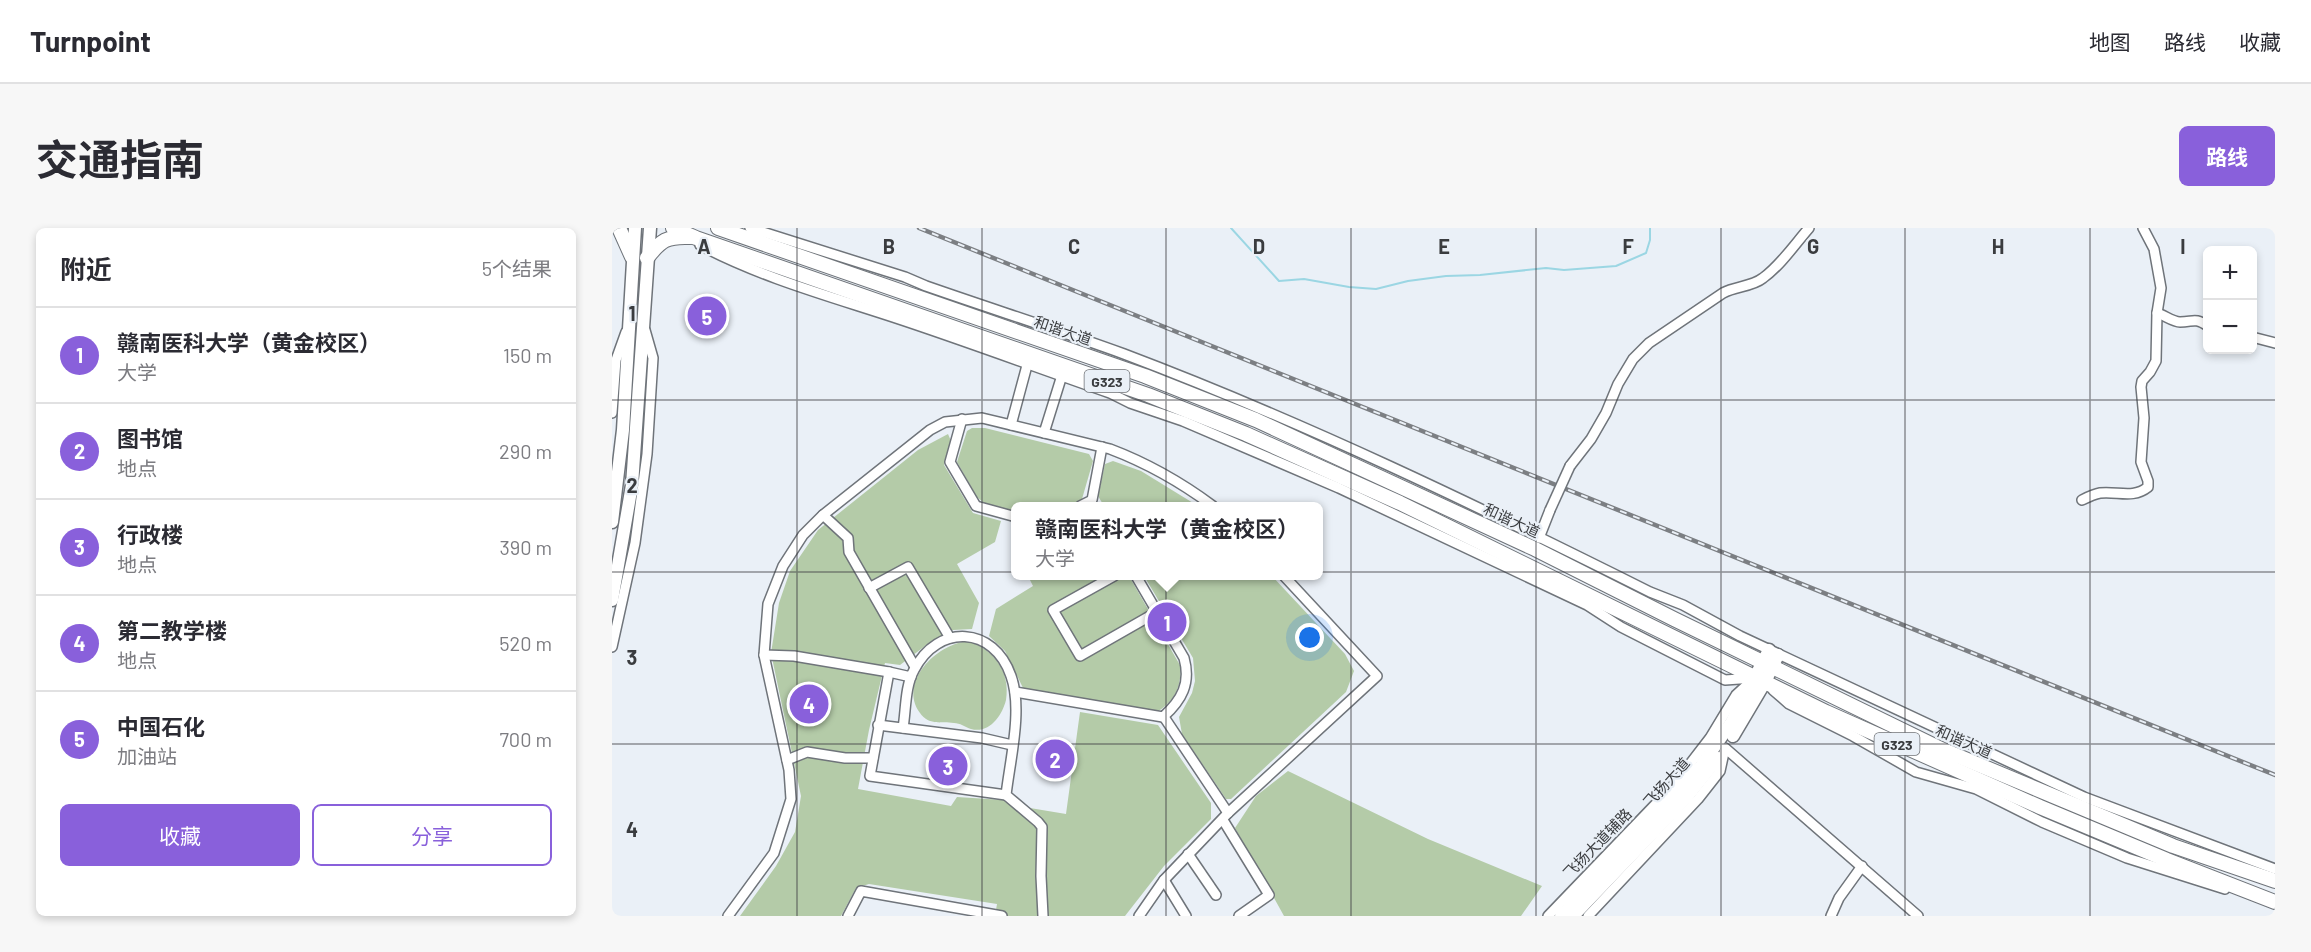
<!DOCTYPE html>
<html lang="zh">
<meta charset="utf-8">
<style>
:root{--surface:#fff;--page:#f7f7f7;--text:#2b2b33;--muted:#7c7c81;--line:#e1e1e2;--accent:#8960db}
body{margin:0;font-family:Barlow,"Noto Sans SC",sans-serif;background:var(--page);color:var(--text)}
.controls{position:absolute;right:18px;top:18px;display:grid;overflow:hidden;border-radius:9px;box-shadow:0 3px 9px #0003}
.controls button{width:54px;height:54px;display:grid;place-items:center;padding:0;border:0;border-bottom:2px solid var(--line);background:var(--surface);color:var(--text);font:30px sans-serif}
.you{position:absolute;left:698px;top:410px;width:21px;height:21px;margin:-15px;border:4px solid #fff;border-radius:50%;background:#1a73e8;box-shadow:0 0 0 9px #1a73e833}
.badge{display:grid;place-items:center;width:39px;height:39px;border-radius:50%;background:var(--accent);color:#fff;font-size:20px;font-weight:700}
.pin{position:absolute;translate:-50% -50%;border:3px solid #fff;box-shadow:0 2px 6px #0006}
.popup{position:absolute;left:399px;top:274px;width:312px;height:78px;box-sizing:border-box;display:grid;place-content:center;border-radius:9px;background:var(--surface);filter:drop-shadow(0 2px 4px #0005);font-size:20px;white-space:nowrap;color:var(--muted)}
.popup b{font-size:22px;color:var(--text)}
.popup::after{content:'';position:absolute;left:50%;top:100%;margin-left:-12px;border:12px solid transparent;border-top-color:var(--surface)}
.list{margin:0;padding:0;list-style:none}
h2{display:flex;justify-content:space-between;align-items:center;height:78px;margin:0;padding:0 24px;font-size:26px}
h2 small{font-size:20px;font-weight:400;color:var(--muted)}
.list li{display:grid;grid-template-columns:39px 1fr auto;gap:18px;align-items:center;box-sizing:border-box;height:96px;padding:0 24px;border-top:2px solid var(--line)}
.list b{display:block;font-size:22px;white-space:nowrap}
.list p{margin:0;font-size:20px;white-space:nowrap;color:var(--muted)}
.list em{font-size:20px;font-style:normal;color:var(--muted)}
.actions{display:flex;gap:12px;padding:18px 24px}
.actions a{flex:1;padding:14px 0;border:2px solid var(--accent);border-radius:9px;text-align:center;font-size:21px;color:var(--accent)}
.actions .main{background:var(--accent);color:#fff}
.map{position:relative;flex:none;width:1663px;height:688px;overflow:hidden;border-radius:9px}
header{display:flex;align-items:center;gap:36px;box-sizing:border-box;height:84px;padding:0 30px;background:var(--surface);border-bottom:2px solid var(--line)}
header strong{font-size:28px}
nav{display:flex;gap:33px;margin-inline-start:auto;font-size:21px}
.intro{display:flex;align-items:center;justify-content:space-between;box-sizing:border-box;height:144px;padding:0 36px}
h1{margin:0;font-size:42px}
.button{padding:15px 27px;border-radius:9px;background:var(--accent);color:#fff;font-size:21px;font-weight:700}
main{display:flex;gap:36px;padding:0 36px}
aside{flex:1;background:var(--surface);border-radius:9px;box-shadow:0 3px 9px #0003}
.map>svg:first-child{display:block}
.green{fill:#b4cba8}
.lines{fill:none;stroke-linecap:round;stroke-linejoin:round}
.stream{stroke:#9bd6e3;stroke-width:2}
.minor-casing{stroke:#6f747a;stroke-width:12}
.major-casing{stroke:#6f747a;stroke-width:15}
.highway-casing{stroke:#6f747a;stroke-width:16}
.minor{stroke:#fff;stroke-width:9}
.major{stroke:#fff;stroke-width:12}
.highway{stroke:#fff;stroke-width:14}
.rail-casing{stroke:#7c7f83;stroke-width:4.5}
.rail{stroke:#eaf0f7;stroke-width:2;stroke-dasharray:7;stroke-linecap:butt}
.minor-bridge-casing{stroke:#6f747a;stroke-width:12;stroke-linecap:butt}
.minor-bridge{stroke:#fff;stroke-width:9}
.grid{fill:none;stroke:#3a3c3f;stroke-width:1.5;stroke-opacity:0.55}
.labels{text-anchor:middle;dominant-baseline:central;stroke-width:4.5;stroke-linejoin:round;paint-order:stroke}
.shield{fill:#eaf0f7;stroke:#6f7276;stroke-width:1.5}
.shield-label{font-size:14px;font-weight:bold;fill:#3a3c3f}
.street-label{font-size:15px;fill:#3a3c3f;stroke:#eaf0f7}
.grid-label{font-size:20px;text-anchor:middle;font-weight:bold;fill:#3a3c3f;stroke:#eaf0f7;stroke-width:4.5;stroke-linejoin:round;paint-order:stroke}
</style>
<header>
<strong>Turnpoint</strong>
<nav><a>地图</a><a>路线</a><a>收藏</a></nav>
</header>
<div class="intro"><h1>交通指南</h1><a class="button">路线</a></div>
<main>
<aside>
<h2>附近<small>5个结果</small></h2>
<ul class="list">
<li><span class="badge">1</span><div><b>赣南医科大学（黄金校区）</b><p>大学</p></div><em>150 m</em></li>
<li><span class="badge">2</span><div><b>图书馆</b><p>地点</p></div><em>290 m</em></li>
<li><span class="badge">3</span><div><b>行政楼</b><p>地点</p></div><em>390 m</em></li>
<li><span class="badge">4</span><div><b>第二教学楼</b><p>地点</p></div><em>520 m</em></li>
<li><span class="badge">5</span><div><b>中国石化</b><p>加油站</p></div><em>700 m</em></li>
</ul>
<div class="actions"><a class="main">收藏</a><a>分享</a></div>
</aside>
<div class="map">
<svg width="1663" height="688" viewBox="0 0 1663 688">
<rect width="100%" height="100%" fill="#eaf0f7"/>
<g class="green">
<polygon points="360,200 373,200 477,226 481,233 470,271 457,278 404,278 403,283 372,275 365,269 345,234 355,203"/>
<polygon points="336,206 339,213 332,237 361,285 389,293 383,314 345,336 367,375 360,401 341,402 321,412 288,437 273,435 257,502 246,561 339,578 345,569 392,572 418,580 454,586 468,484 546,497 599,575 599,591 552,638 513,688 383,688 385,676 257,656 244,660 229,688 128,688 164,638 183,604 189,568 159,425 167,375 178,343 206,302 306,222"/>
<polygon points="501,233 529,243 586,278 492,278 486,268 493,236"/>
<path d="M416,348H517L569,439C568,462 563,472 544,485L411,460L393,423L377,408L384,381L421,358Z"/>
<polygon points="532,348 660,348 733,426 742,443 734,464 619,571 614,571 570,506 567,489 580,465 583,453 581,430"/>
<path d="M355,413C381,420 399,444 394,472C390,488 377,506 359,501C353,499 348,495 342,495C329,493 317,498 308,485C286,454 324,417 355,413Z"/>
<polygon points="676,543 816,611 930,658 909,688 672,688 623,600 644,568"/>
</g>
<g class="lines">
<polyline class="stream" points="619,0 667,53 692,51 737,59 764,61 796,53 834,48 868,47 934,40 952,42 1004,38 1034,25 1038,12 1038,0"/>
<g class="minor-casing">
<g id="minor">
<path d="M138,0L293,49L314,58C380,81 446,102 512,126C692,194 866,278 1038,364L1071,377L1128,408L1472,569L1663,641"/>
<path d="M88,17C148,49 217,68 281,89C354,113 426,140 498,165L518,175L571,193L727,260L975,377L1009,399L1113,452L1142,450"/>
<path d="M1545,85C1552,87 1561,94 1568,94C1582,94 1582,89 1596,98"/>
<polyline points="1640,109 1663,115"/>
<polyline points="0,185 4,132 14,104"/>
<polyline points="350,191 338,234 364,278 404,289"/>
<polyline points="399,197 417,130"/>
<polyline points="432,205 451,144"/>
<path d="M958,238L979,211L994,185L1006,156L1021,131L1037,115L1111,65C1123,58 1140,59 1151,50C1169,37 1183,16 1197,0"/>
<path d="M1470,272C1476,269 1482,266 1488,265C1506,263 1521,271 1536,259V253L1529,234L1532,190L1529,159L1530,153L1538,144L1544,133L1545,85L1549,60L1542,21L1531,0"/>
<polyline points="468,278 480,272 490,219"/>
<polyline points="211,287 236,310 237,324 303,439"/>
<polyline points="927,310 938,282"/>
<polyline points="502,348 441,382 468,428 545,384"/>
<polyline points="257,360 296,339 338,410"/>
<polyline points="0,419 23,315 35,226 41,130 33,102"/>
<polyline points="152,427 182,428 277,444 258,548 394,567"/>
<polyline points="277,444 299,449"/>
<polyline points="1161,462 1177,476 1241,508 1304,544 1364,561 1430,594 1515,630 1613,661"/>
<path d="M403,464L551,489C570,472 579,455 572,430L524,348"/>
<polyline points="552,489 616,585"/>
<polyline points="266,497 370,510 400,517"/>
<path d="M291,500C294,482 293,458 302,442C326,395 382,398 399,448C411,481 398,532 394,567L426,594L430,599L429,648L431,688"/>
<polyline points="175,532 195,524 233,530 261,530"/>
<polyline points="611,592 657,667 627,688"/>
<polyline points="576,626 604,667"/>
<polyline points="552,652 574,688"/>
<path d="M116,688L162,625L179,571L177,542L152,427L156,376L171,338L191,307L211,287L318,202L333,194L370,190L498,221C535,235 570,255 601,278"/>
<polyline points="236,688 249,663 390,688"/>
<polyline points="527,688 552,652 616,585 765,448 672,348"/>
<polyline points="936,688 1061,558 1098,510 1124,467 1137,455"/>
<polyline points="976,688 1086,571 1108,543 1113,520 1306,688"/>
<polyline points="1219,688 1227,670 1250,638"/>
</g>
</g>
<g class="major-casing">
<g id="major">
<polyline points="0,294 11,202 23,0"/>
<polyline points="0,372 20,257 38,0"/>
<polyline points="1121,508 1153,454 1166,427"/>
<polyline points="949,688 1089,538 1119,495 1157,422"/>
<polyline points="961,688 1074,570 1106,530"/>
</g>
</g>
<g class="highway-casing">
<g id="highway">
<polyline points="7,0 20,29"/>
<polyline points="61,0 84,10 536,167 634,206 788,275 1214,484 1428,579 1555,632 1663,674"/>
<polyline points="106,0 533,148 644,192 923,321 1062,391 1329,521 1561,618 1663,653"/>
<path d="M35,30C49,12 55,8 78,9"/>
</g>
</g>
<use href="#minor" class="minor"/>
<use href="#major" class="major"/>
<use href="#highway" class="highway"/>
<g class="rail-casing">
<polyline id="rail" points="307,0 1663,547"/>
</g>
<use href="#rail" class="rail"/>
<g class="minor-bridge-casing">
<polyline id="minor-bridge" points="938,282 958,238"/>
</g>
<use href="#minor-bridge" class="minor-bridge"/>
</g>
<path class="grid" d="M185,0V688M370,0V688M554,0V688M739,0V688M924,0V688M1109,0V688M1293,0V688M1478,0V688M0,172H1663M0,344H1663M0,516H1663"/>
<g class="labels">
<g class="shield">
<rect x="472.5" y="142" width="45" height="22" rx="4.5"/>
<rect x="1262.5" y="505" width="45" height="22" rx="4.5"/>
</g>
<g class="shield-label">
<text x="495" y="153">G323</text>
<text x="1285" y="516">G323</text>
</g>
<g class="street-label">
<text transform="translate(451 102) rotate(19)">和谐大道</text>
<text transform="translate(900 292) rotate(25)">和谐大道</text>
<text transform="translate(1352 513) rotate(24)">和谐大道</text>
<text transform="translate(1054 554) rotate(-48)">飞扬大道</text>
<text transform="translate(985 615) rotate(-46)">飞扬大道辅路</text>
</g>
</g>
<g class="grid-label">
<text x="92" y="26">A</text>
<text x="277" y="26">B</text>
<text x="462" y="26">C</text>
<text x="647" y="26">D</text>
<text x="832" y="26">E</text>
<text x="1016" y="26">F</text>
<text x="1201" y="26">G</text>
<text x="1386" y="26">H</text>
<text x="1571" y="26">I</text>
<text x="20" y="93">1</text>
<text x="20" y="265">2</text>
<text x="20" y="437">3</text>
<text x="20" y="609">4</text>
</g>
</svg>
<div class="controls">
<button>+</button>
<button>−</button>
</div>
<div class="you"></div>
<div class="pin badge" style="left:555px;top:394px">1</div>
<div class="popup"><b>赣南医科大学（黄金校区）</b>大学</div>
<div class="pin badge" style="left:443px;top:531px">2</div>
<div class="pin badge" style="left:336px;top:538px">3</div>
<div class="pin badge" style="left:197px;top:476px">4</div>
<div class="pin badge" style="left:95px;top:88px">5</div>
</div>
</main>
